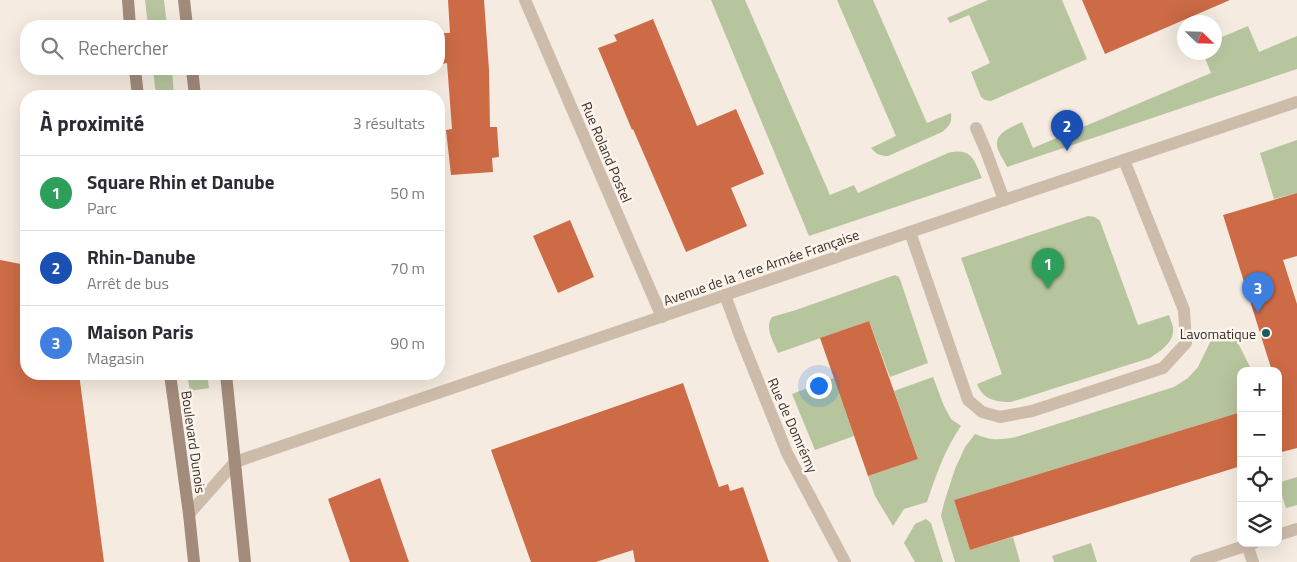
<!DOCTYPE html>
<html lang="fr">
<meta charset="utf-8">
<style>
:root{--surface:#fff;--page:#f2f2f3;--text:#2b2b33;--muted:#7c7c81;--line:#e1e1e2;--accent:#db2777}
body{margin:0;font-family:"Titillium Web",sans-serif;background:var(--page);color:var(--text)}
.controls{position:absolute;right:15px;bottom:15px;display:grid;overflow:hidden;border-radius:10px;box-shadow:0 5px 20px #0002}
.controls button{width:45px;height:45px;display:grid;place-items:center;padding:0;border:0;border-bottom:1px solid var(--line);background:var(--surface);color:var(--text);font:25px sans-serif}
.compass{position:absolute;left:1177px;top:15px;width:45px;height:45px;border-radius:50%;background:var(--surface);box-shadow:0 5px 20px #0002;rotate:113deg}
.you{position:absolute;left:818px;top:385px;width:18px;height:18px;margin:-12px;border:4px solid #fff;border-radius:50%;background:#1a73e8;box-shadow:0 0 0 8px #1a73e833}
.badge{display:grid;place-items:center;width:32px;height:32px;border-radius:50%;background:var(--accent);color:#fff;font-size:16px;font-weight:700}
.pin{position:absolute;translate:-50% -41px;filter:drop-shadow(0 1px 2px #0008)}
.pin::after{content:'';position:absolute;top:26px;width:18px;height:15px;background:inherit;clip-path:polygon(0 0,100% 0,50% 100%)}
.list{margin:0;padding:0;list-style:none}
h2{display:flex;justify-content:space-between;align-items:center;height:65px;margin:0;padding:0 20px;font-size:21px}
h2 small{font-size:16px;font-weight:400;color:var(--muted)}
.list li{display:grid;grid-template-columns:32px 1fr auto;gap:15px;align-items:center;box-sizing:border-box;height:75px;padding:0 20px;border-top:1px solid var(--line)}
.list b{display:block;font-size:19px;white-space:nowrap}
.list p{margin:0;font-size:16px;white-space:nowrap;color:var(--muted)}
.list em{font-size:16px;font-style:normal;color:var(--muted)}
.icon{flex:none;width:28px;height:28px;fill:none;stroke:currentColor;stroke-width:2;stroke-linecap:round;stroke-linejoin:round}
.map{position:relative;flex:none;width:1297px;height:562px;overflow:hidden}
.search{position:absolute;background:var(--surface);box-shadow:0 5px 20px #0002;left:20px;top:20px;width:425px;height:55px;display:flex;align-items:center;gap:12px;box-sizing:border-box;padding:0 18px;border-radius:20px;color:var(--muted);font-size:19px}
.panel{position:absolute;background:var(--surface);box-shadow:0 5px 20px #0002;left:20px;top:90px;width:425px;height:290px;border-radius:20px}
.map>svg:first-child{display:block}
.green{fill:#b7c59e}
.building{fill:#cd6b46}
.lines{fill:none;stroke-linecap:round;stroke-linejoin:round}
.service{stroke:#cebcaa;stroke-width:12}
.minor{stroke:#cebcaa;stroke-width:12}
.secondary{stroke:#a28b7b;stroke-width:12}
.poi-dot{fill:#1c5960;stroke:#fbf5ed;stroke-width:2}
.labels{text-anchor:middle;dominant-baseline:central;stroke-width:5;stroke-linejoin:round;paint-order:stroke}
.street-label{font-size:14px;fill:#3b302a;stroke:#fbf5ed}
.poi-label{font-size:14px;fill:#3b302a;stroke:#fbf5ed;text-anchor:end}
</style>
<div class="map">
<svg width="1297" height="562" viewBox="0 0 1297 562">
<rect width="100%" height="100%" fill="#f5ebe0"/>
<g class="green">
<polygon points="145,0 164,0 167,26 148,26"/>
<path d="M711,0H745L830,195L854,185L858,193L948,153C972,147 974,160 982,178L809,236Z"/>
<path d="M837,0H873L927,123L951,113C952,122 950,126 942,132L888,156C880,156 876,154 871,148L896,136Z"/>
<polygon points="988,0 1062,0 1087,59 991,101 985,100 981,97 971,72 990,63 969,15 950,23 947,18"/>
<path d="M1248,26L1259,52L1297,36V69L1007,167C1005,162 997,151 997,145C996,132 1012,127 1022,122L1033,148L1211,73L1203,53L1214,52L1215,40Z"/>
<polygon points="153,69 172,69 174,96 156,96"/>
<polygon points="1297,140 1297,193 1274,199 1260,153"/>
<path d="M1088,216L1095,217L1100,221L1138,325L1169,315C1170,318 1172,323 1173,327C1175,342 1161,351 1150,358L1011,402C996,402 983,400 977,384L1002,374L961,258Z"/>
<path d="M895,275L899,277L901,282L928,363L890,377L869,321L778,353C774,342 764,328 772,317L796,310Z"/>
<path d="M1233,333L1252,371H1241V412L954,500L970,550L1013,537L1020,562H955L941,516L944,503L955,469L965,447L975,434C991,441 1000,440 1016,437L1174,387L1188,378L1198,367L1211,340Z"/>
<polygon points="187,374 207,374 209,388 190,391"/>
<path d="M933,377L944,406L951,419L961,426C945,449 936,475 927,502L904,509L893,526L875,496L868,476L918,459L894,391Z"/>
<polygon points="834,378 854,436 815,450 792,394"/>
<polygon points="1297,477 1297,505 1286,508 1278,483"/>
<polygon points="926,519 931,523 943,562 915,562 904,543 915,524"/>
<polygon points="1091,543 1097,562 1054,562 1052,556"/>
</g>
<g class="building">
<polygon points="448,0 484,0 489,70 490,127 497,127 499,157 492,158 493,172 451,175 446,130 452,129 447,63 442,64 440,33 450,33"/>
<polygon points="1082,0 1230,0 1105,54"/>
<polygon points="653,19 697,126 736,109 764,174 731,188 747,226 686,252 633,129 632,130 598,48 617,41 614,35"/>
<polygon points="282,69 336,69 283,74"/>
<polygon points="1297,193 1297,256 1283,260 1297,304 1297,448 1278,453 1278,400 1281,399 1278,391 1278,371 1272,371 1223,215"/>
<polygon points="570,220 594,277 558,293 533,236"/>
<polygon points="0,260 26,265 26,374 79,374 104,562 0,562"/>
<polygon points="869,321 918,459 868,476 820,338"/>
<polygon points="683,383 719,487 728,484 730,491 743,487 769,562 635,562 633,550 596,562 531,562 491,450"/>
<polygon points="1241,412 1241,466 970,550 954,500"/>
<polygon points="380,478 409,562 350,562 328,499"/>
</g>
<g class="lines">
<g class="service">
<polyline points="976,128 986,151 1004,200"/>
<polyline points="910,232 968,400 982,412 1000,417 1032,411 1163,368 1186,343 1184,310 1124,160"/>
</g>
<g class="minor">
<polyline points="525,0 662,317"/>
<polyline points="725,295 740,336 787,453 845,562"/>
<polyline points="189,514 235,462 1004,200 1297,102"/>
<polyline points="1278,535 1297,529"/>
<polyline points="1247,545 1253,562"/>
<polyline points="1196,562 1254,543"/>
</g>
<g class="secondary">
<polyline points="128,0 130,26"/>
<polyline points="184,0 187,26"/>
<polyline points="135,69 138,96"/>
<polyline points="192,69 195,96"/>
<polyline points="170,374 189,514 194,562"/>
<polyline points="226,374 245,562"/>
</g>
</g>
<circle class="poi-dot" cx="1266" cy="333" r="5"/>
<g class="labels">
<g class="street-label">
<text transform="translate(607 152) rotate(67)">Rue Roland Postel</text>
<text transform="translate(761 267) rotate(-19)">Avenue de la 1ere Armée Française</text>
<text transform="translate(793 425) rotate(66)">Rue de Domrémy</text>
<text transform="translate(194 442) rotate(82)">Boulevard Dunois</text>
</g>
<g class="poi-label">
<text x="1256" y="333">Lavomatique</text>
</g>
</g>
</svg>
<div class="controls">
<button>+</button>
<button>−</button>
<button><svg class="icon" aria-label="locate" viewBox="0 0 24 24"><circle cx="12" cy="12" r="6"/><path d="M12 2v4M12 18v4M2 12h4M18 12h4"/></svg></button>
<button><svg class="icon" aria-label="layers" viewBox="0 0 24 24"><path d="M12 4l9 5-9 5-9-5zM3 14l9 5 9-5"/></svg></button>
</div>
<svg class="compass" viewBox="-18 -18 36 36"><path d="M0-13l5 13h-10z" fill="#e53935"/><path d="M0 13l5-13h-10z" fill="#7c7c81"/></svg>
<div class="you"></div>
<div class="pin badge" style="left:1048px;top:289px;background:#2e9e5b">1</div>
<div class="pin badge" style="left:1067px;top:151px;background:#1a4fb4">2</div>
<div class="pin badge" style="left:1258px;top:313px;background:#3f7fe0">3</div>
<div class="search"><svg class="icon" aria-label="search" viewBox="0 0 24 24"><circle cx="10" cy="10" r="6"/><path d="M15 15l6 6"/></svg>Rechercher</div>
<section class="panel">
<h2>À proximité<small>3 résultats</small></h2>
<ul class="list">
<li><span class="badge" style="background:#2e9e5b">1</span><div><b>Square Rhin et Danube</b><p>Parc</p></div><em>50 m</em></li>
<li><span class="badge" style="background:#1a4fb4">2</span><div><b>Rhin-Danube</b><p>Arrêt de bus</p></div><em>70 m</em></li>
<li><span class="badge" style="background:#3f7fe0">3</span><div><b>Maison Paris</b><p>Magasin</p></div><em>90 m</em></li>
</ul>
</section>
</div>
